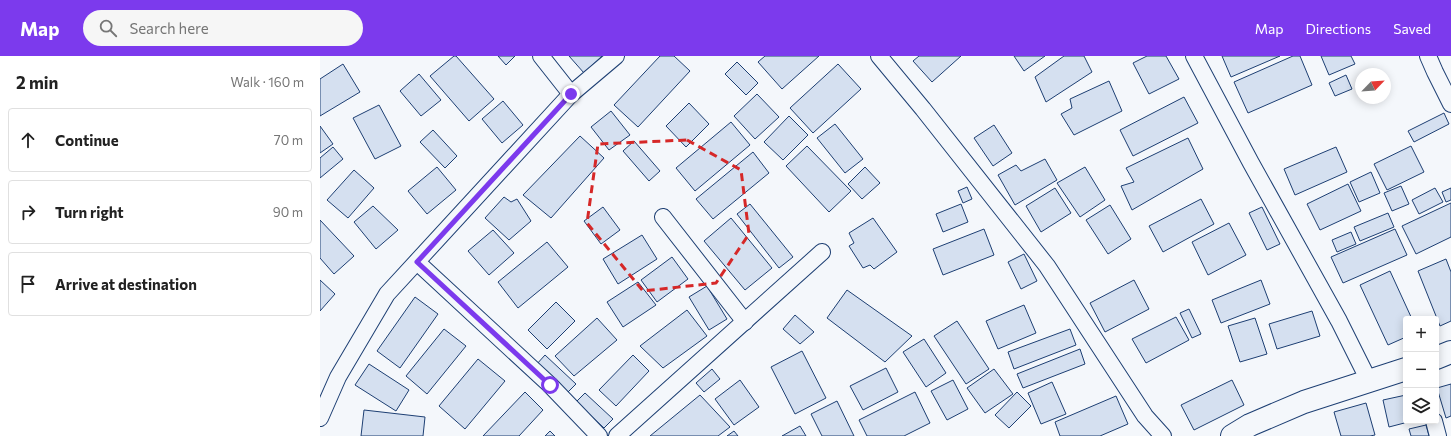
<!DOCTYPE html>
<meta charset="utf-8">
<style>
:root{--surface:#fff;--page:#f6f6f6;--text:#222;--muted:#767676;--line:#e0e0e0;--accent:#7c3aed}
body{margin:0;font-family:Commissioner,sans-serif;background:var(--page);color:var(--text)}
.controls{position:absolute;right:12px;bottom:12px;display:grid;overflow:hidden;border-radius:4px;box-shadow:0 2px 10px #0003}
.controls button{width:36px;height:36px;display:grid;place-items:center;padding:0;border:0;border-bottom:1px solid var(--line);background:var(--surface);color:var(--text);font:20px sans-serif}
.compass{position:absolute;left:1035px;top:12px;width:36px;height:36px;border-radius:50%;background:var(--surface);box-shadow:0 2px 10px #0003;rotate:65deg}
.stop{position:absolute;width:12px;height:12px;margin:-9px;border:3px solid #7c3aed;border-radius:50%;background:#fff}
.stop.end{background:#7c3aed;border-color:#fff;box-shadow:0 1px 4px #0008}
.list{margin:0;padding:0;list-style:none}
h2{display:flex;justify-content:space-between;align-items:center;height:52px;margin:0;padding:0 16px;font-size:17px}
h2 small{font-size:13px;font-weight:400;color:var(--muted)}
.list li{display:grid;grid-template-columns:26px 1fr auto;gap:12px;align-items:center;box-sizing:border-box;height:64px;margin:0 8px 8px;padding:0 8px;border:1px solid var(--line);border-radius:4px}
.list b{display:block;font-size:15px;white-space:nowrap}
.list em{font-size:13px;font-style:normal;color:var(--muted)}
.icon{flex:none;width:22px;height:22px;fill:none;stroke:currentColor;stroke-width:2;stroke-linecap:round;stroke-linejoin:round}
.map{position:relative;flex:none;width:1131px;height:380px;overflow:hidden}
header{display:flex;align-items:center;gap:24px;box-sizing:border-box;height:56px;padding:0 20px;background:var(--accent);color:#fff}
header strong{font-size:19px}
nav{display:flex;gap:22px;margin-inline-start:auto;font-size:14px}
.search{width:280px;height:36px;background:var(--page);display:flex;align-items:center;gap:10px;box-sizing:border-box;padding:0 14px;border-radius:22px;color:var(--muted);font-size:15px}
main{display:flex}
aside{flex:1;background:var(--surface)}
.map>svg:first-child{display:block}
.building{fill:#d5e0f0;stroke:#1d3f73}
.lines{fill:none;stroke-linecap:round;stroke-linejoin:round}
.street-casing{stroke:#1d3f73;stroke-width:18}
.secondary-casing{stroke:#1d3f73;stroke-width:24}
.street{stroke:#f4f7fb;stroke-width:16}
.secondary{stroke:#f4f7fb;stroke-width:22}
.route{stroke:#7c3aed;stroke-width:5}
.marked{fill:none;stroke:#d62828;stroke-width:3;stroke-dasharray:8 5;stroke-linejoin:round}
</style>
<header>
<strong>Map</strong>
<div class="search"><svg class="icon" aria-label="search" viewBox="0 0 24 24"><circle cx="10" cy="10" r="6"/><path d="M15 15l6 6"/></svg>Search here</div>
<nav><a>Map</a><a>Directions</a><a>Saved</a></nav>
</header>
<main>
<aside>
<h2>2 min<small>Walk · 160 m</small></h2>
<ul class="list">
<li><svg class="icon" aria-label="ahead" viewBox="0 0 24 24"><path d="M12 20V5M6 11l6-6 6 6"/></svg><div><b>Continue</b></div><em>70 m</em></li>
<li><svg class="icon" aria-label="right" viewBox="0 0 24 24"><path d="M7 20v-9h11M14 6l5 5-5 5"/></svg><div><b>Turn right</b></div><em>90 m</em></li>
<li><svg class="icon" aria-label="arrive" viewBox="0 0 24 24"><path d="M6 21V4h12l-3 4 3 4H6"/></svg><div><b>Arrive at destination</b></div></li>
</ul>
</aside>
<div class="map">
<svg width="1131" height="380" viewBox="0 0 1131 380">
<rect width="100%" height="100%" fill="#f4f7fb"/>
<g class="building">
<polygon points="134,0 136,0 174,43 149,65 110,20"/>
<polygon points="178,0 195,0 186,9"/>
<polygon points="249,0 282,0 264,17"/>
<polygon points="340,0 354,0 370,15 318,71 294,49"/>
<polygon points="445,0 499,0 462,33 438,6"/>
<polygon points="599,0 641,0 612,26 593,5"/>
<polygon points="694,0 725,0 704,15"/>
<polygon points="744,0 764,0 772,16 726,46 715,21"/>
<polygon points="827,0 846,0 859,23 829,38 813,7"/>
<polygon points="902,0 960,0 911,21"/>
<polygon points="973,0 980,0 992,29 928,57 914,26"/>
<polygon points="1001,0 1031,0 1035,8 1009,19"/>
<polygon points="417,6 438,27 426,39 405,18"/>
<polygon points="23,8 40,36 0,60 0,23"/>
<polygon points="518,8 541,33 493,77 470,52"/>
<polygon points="99,18 121,44 101,60 80,35"/>
<polygon points="1026,19 1032,33 1015,40 1009,27"/>
<polygon points="789,25 802,55 754,79 741,58 752,52 750,43"/>
<polygon points="437,38 459,61 435,83 414,60"/>
<polygon points="864,41 878,67 813,100 800,74"/>
<polygon points="183,45 203,69 182,87 162,63"/>
<polygon points="369,47 389,68 366,91 346,70"/>
<polygon points="59,49 81,90 55,103 33,62"/>
<polygon points="291,55 310,79 289,94 271,71"/>
<polygon points="1124,57 1129,68 1094,86 1088,75"/>
<polygon points="469,60 488,79 463,104 444,86"/>
<polygon points="411,66 430,89 375,135 356,112"/>
<polygon points="515,68 543,103 525,117 497,82"/>
<polygon points="674,69 692,97 673,110 654,82"/>
<polygon points="0,70 13,88 0,97"/>
<polygon points="113,74 137,100 125,112 100,86"/>
<polygon points="260,80 284,102 231,162 203,139"/>
<polygon points="868,82 883,113 812,154 801,130 814,126 806,112"/>
<polygon points="314,85 340,115 329,125 303,95"/>
<polygon points="487,90 531,135 509,156 466,110"/>
<polygon points="1091,90 1104,116 1067,134 1054,108"/>
<polygon points="13,91 23,103 0,122 0,102"/>
<polygon points="1016,91 1027,116 975,139 964,113"/>
<polygon points="433,96 449,117 393,163 376,143"/>
<polygon points="725,103 737,124 695,149 678,119 696,109 701,115"/>
<polygon points="117,111 136,134 107,158 88,135"/>
<polygon points="545,111 560,127 542,143 528,128"/>
<polygon points="765,111 785,144 760,161 737,127"/>
<polygon points="34,114 54,132 28,162 7,144"/>
<polygon points="1051,116 1060,137 1039,146 1030,126"/>
<polygon points="1028,128 1041,155 1000,174 987,148"/>
<polygon points="1081,130 1089,148 1072,155 1064,137"/>
<polygon points="647,131 652,143 643,147 638,135"/>
<polygon points="735,132 751,157 721,176 706,150"/>
<polygon points="1115,132 1123,146 1099,158 1092,144"/>
<polygon points="1131,132 1131,144 1126,146 1122,136"/>
<polygon points="184,141 191,146 197,143 211,165 189,184 165,162"/>
<polygon points="881,143 894,168 843,196 829,170"/>
<polygon points="1131,147 1131,181 1096,198 1082,170"/>
<polygon points="430,148 473,201 459,212 417,158"/>
<polygon points="641,148 648,166 623,176 616,158"/>
<polygon points="790,149 811,183 788,198 766,164"/>
<polygon points="53,150 78,174 56,193 34,166"/>
<polygon points="283,151 300,174 281,188 264,165"/>
<polygon points="942,151 960,188 947,194 929,157"/>
<polygon points="1068,157 1074,171 1040,185 1034,171"/>
<polygon points="411,162 452,212 425,234 384,185"/>
<polygon points="553,162 577,196 554,213 550,209 543,212 529,190 534,187 529,177"/>
<polygon points="0,164 34,200 14,218 0,202"/>
<polygon points="909,167 926,199 888,219 872,186"/>
<polygon points="664,173 674,199 623,219 613,193"/>
<polygon points="1075,173 1087,199 1023,227 1011,201"/>
<polygon points="173,174 194,197 169,219 148,195"/>
<polygon points="1031,176 1036,188 1017,196 1012,184"/>
<polygon points="322,179 337,203 298,228 283,203"/>
<polygon points="227,186 248,211 198,252 178,226"/>
<polygon points="704,198 717,225 701,233 688,206"/>
<polygon points="352,201 368,223 337,246 321,224"/>
<polygon points="1126,203 1131,216 1131,265 1120,270 1098,215"/>
<polygon points="1070,215 1092,263 1086,263 1086,281 1068,289 1040,229"/>
<polygon points="0,224 15,238 0,255"/>
<polygon points="814,224 829,253 785,276 770,247"/>
<polygon points="941,224 950,248 901,267 892,244"/>
<polygon points="318,226 336,249 303,271 287,246"/>
<polygon points="387,230 407,263 389,274 369,241"/>
<polygon points="527,234 592,280 565,306 507,262"/>
<polygon points="95,241 118,258 80,312 57,295"/>
<polygon points="236,246 255,265 227,293 208,274"/>
<polygon points="704,249 716,277 678,293 666,265"/>
<polygon points="869,253 881,278 872,282 860,257"/>
<polygon points="367,254 387,280 343,312 320,290"/>
<polygon points="992,255 1000,280 957,293 949,268"/>
<polygon points="475,259 494,276 480,288 463,273"/>
<polygon points="856,261 869,284 826,307 812,283"/>
<polygon points="277,262 297,284 254,320 235,300"/>
<polygon points="935,262 947,298 920,306 908,270"/>
<polygon points="637,265 669,313 646,328 614,280"/>
<polygon points="124,273 146,290 107,338 86,320"/>
<polygon points="750,273 756,289 694,313 688,296"/>
<polygon points="604,283 626,317 606,331 583,296"/>
<polygon points="760,293 765,308 703,332 697,318"/>
<polygon points="482,295 506,342 475,358 451,311"/>
<polygon points="225,299 256,328 246,338 216,309"/>
<polygon points="313,299 329,315 296,350 279,334"/>
<polygon points="158,303 185,325 145,373 119,350"/>
<polygon points="49,308 89,334 76,355 35,329"/>
<polygon points="566,312 578,336 543,354 530,330"/>
<polygon points="392,313 400,323 384,336 376,327"/>
<polygon points="674,313 693,338 665,357 647,332"/>
<polygon points="420,324 439,351 414,369 395,343"/>
<polygon points="633,324 648,353 627,364 611,335"/>
<polygon points="912,324 924,349 874,374 861,349"/>
<polygon points="732,326 746,358 721,368 708,337"/>
<polygon points="1131,328 1131,360 1126,362 1117,332"/>
<polygon points="205,336 223,354 199,380 163,380"/>
<polygon points="595,336 610,367 584,380 547,380 539,364"/>
<polygon points="697,336 711,350 689,372 675,359"/>
<polygon points="265,337 293,363 284,372 256,346"/>
<polygon points="380,339 410,371 398,380 330,380"/>
<polygon points="1086,339 1086,365 1092,365 1069,371 1063,344"/>
<polygon points="796,340 808,368 780,380 740,380 735,366"/>
<polygon points="517,345 534,380 502,380 491,358"/>
<polygon points="1046,347 1055,379 1050,380 1021,380 1014,356"/>
<polygon points="44,354 105,361 103,380 41,380"/>
<polygon points="1106,369 1109,380 1091,380 1089,373"/>
<polygon points="480,370 486,380 462,380"/>
<polygon points="230,375 235,380 225,380"/>
<polygon points="414,375 418,380 407,380"/>
</g>
<g class="lines">
<g class="street-casing">
<g id="street">
<polyline points="221,0 251,38"/>
<polyline points="559,0 603,53 727,210 825,360 843,380"/>
<polyline points="874,0 931,107 1019,265 1049,325"/>
<polyline points="1108,0 1115,16 1131,48"/>
<polyline points="343,161 425,266"/>
<polyline points="97,206 230,329 279,380"/>
<polyline points="0,362 18,321 67,238 251,38 296,0"/>
<polyline points="1114,365 1118,380"/>
<polyline points="297,380 502,196"/>
</g>
</g>
<g class="secondary-casing">
<g id="secondary">
<polyline points="1116,302 1131,296"/>
<polyline points="912,380 930,369 984,346 1086,313"/>
</g>
</g>
<use href="#street" class="street"/>
<use href="#secondary" class="secondary"/>
</g>
<g class="lines">
<polyline class="route" points="230,329 97,206 251,38"/>
</g>
<path class="marked" d="M367,84L421,114L429,178L396,227L323,235L267,167L278,88Z"/>
</svg>
<div class="controls">
<button>+</button>
<button>−</button>
<button><svg class="icon" aria-label="layers" viewBox="0 0 24 24"><path d="M12 4l9 5-9 5-9-5zM3 14l9 5 9-5"/></svg></button>
</div>
<svg class="compass" viewBox="-18 -18 36 36"><path d="M0-13l5 13h-10z" fill="#e53935"/><path d="M0 13l5-13h-10z" fill="#767676"/></svg>
<div class="stop" style="left:230px;top:329px"></div>
<div class="stop end" style="left:251px;top:38px"></div>
</div>
</main>
